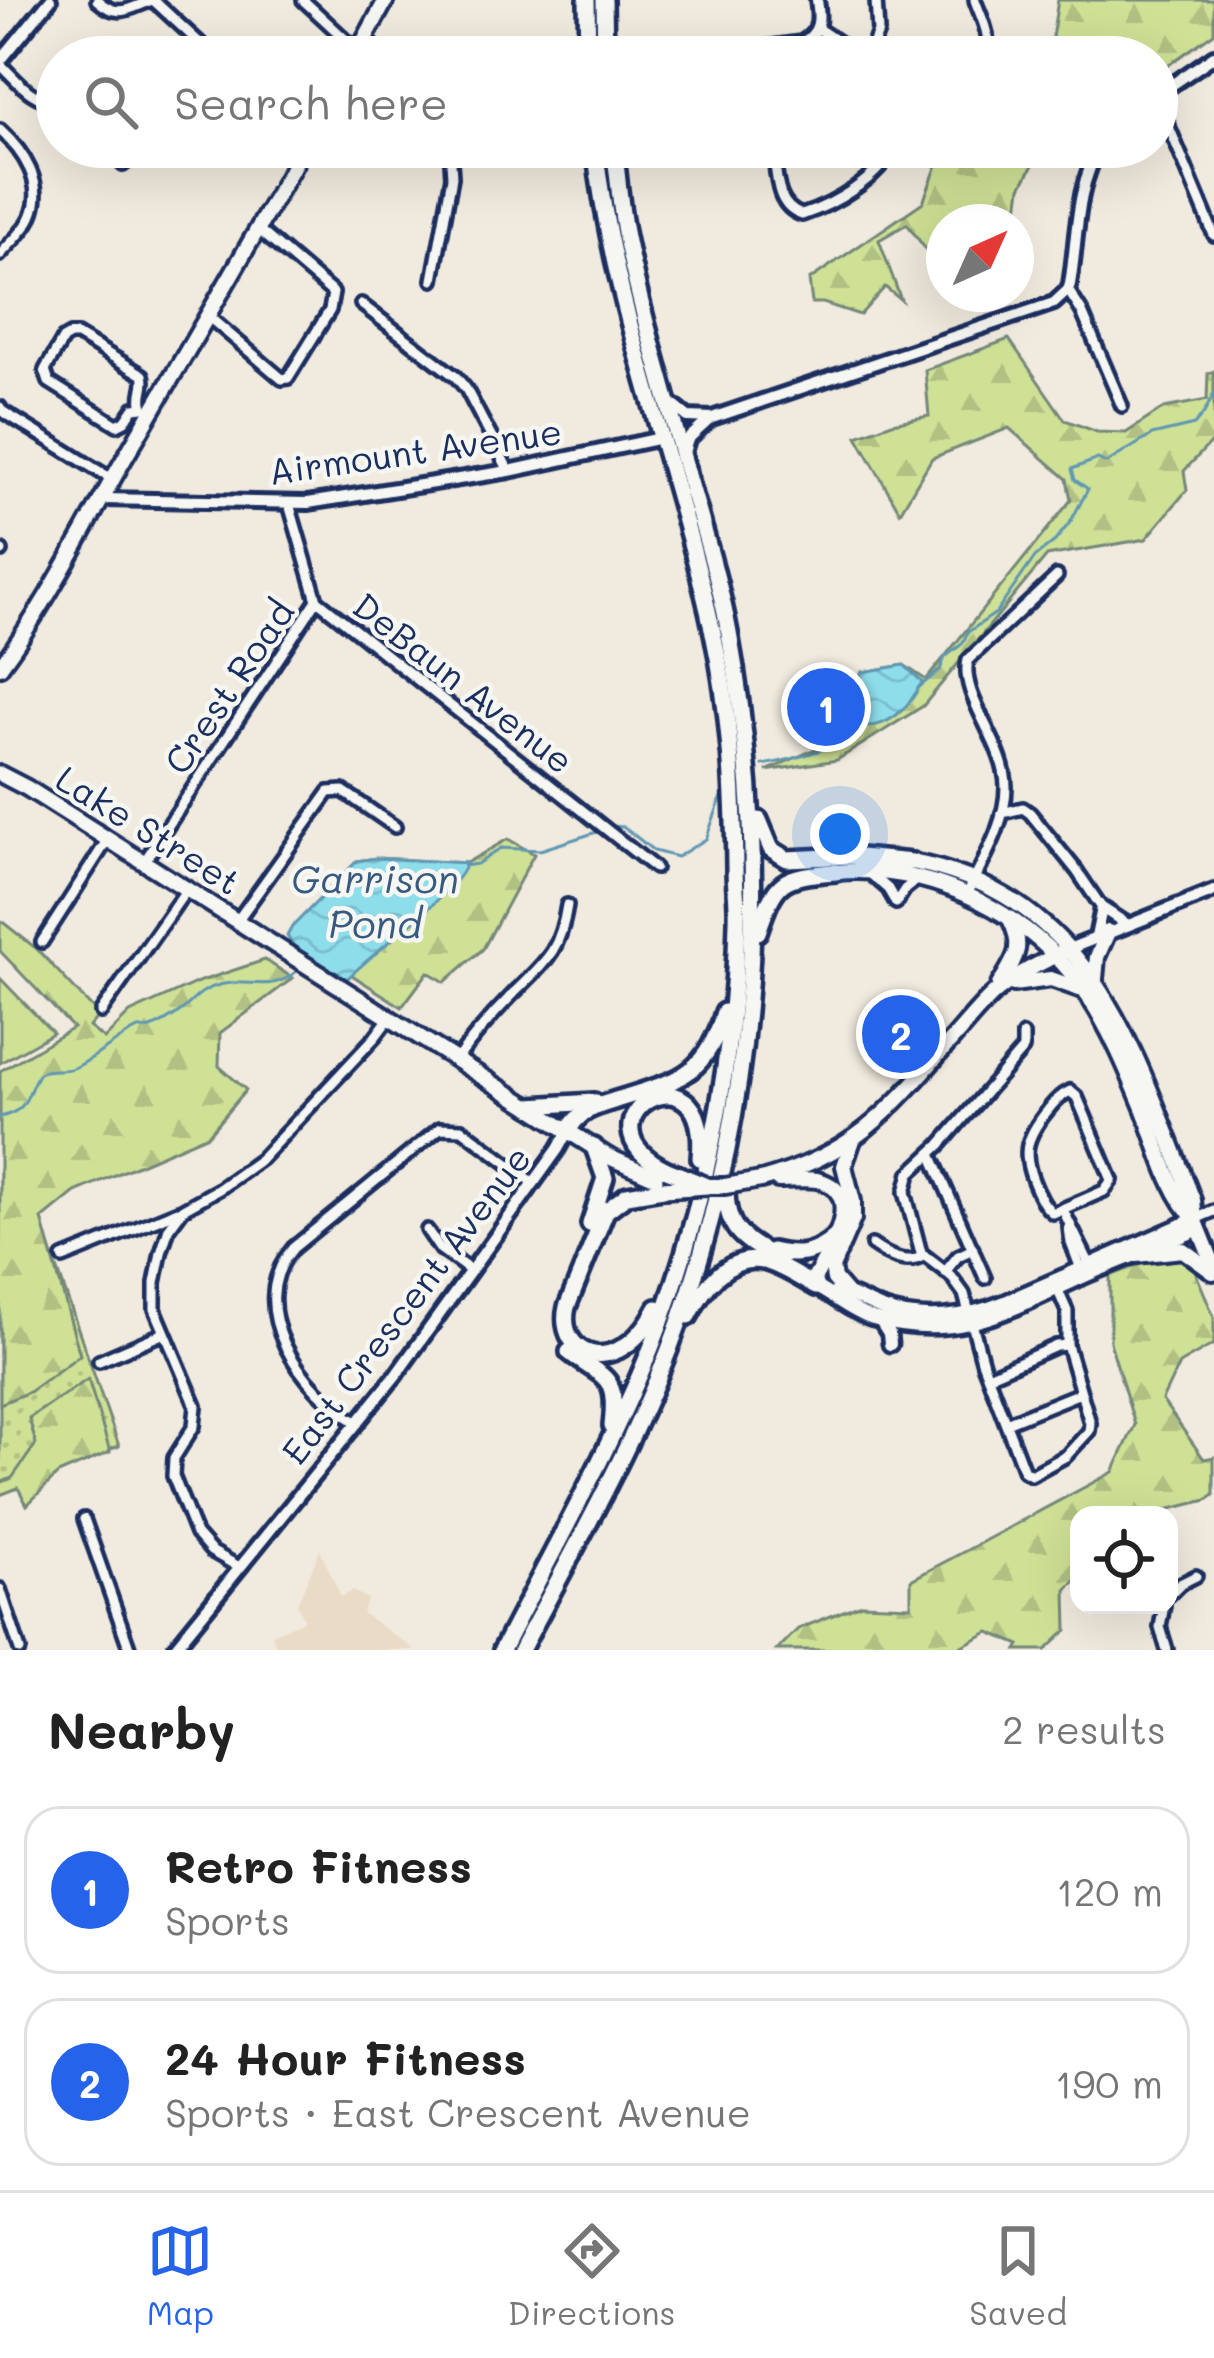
<!DOCTYPE html>
<meta charset="utf-8">
<style>
:root{--surface:#fff;--page:#f6f6f6;--text:#222;--muted:#767676;--line:#e0e0e0;--accent:#2563eb}
body{margin:0;font-family:Mali,sans-serif;background:var(--page);color:var(--text)}
.controls{position:absolute;right:36px;bottom:36px;display:grid;overflow:hidden;border-radius:24px;box-shadow:0 12px 48px #0002}
.controls button{width:108px;height:108px;display:grid;place-items:center;padding:0;border:0;border-bottom:3px solid var(--line);background:var(--surface);color:var(--text);font:60px sans-serif}
.compass{position:absolute;left:926px;top:204px;width:108px;height:108px;border-radius:50%;background:var(--surface);box-shadow:0 12px 48px #0002;rotate:45deg}
.you{position:absolute;left:840px;top:834px;width:42px;height:42px;margin:-30px;border:9px solid #fff;border-radius:50%;background:#1a73e8;box-shadow:0 0 0 18px #1a73e833}
.badge{display:grid;place-items:center;width:78px;height:78px;border-radius:50%;background:var(--accent);color:#fff;font-size:39px;font-weight:700}
.pin{position:absolute;translate:-50% -50%;border:6px solid #fff;box-shadow:0 3px 12px #0006}
.list{margin:0;padding:0;list-style:none}
h2{display:flex;justify-content:space-between;align-items:center;height:156px;margin:0;padding:0 48px;font-size:51px}
h2 small{font-size:39px;font-weight:400;color:var(--muted)}
.list li{display:grid;grid-template-columns:78px 1fr auto;gap:36px;align-items:center;box-sizing:border-box;height:168px;margin:0 24px 24px;padding:0 24px;border:3px solid var(--line);border-radius:36px}
.list b{display:block;font-size:45px;white-space:nowrap}
.list p{margin:0;font-size:39px;white-space:nowrap;color:var(--muted)}
.list em{font-size:39px;font-style:normal;color:var(--muted)}
.icon{flex:none;width:66px;height:66px;fill:none;stroke:currentColor;stroke-width:2;stroke-linecap:round;stroke-linejoin:round}
.map{position:relative;flex:none;width:1214px;height:1650px;overflow:hidden}
.search{position:absolute;background:var(--surface);box-shadow:0 12px 48px #0002;left:36px;right:36px;top:36px;height:132px;display:flex;align-items:center;gap:30px;box-sizing:border-box;padding:0 42px;border-radius:66px;color:var(--muted);font-size:45px}
.sheet{height:540px;background:var(--surface)}
nav{display:flex;justify-content:space-around;align-items:center;box-sizing:border-box;height:168px;border-top:3px solid var(--line);background:var(--surface);font-size:33px;color:var(--muted)}
nav a{display:grid;justify-items:center;gap:6px}
nav .on{color:var(--accent)}
.map>svg:first-child{display:block}
.built{fill:#eadbc6}
.green{fill:url(#green-dots);stroke:#75887a;stroke-width:3}
.forest{fill:url(#forest-firs);stroke:#75887a;stroke-width:3}
.pitch{fill:#cfe195;stroke:#75887a;stroke-width:3}
.water{fill:url(#water-waves);stroke:#6097b3;stroke-width:3}
.lines{fill:none;stroke-linecap:round;stroke-linejoin:round}
.stream{stroke:#6097b3;stroke-width:3}
.minor-casing{stroke:#1b2f5e;stroke-width:18}
.tertiary-casing{stroke:#1b2f5e;stroke-width:20}
.secondary-casing{stroke:#1b2f5e;stroke-width:21}
.primary-casing{stroke:#1b2f5e;stroke-width:22}
.trunk-casing{stroke:#1b2f5e;stroke-width:24}
.minor{stroke:#f6f6f2;stroke-width:9}
.tertiary{stroke:#f6f6f2;stroke-width:10}
.secondary{stroke:#f6f6f2;stroke-width:12}
.primary{stroke:#f6f6f2;stroke-width:14}
.trunk{stroke:#f6f6f2;stroke-width:15}
.primary-bridge-casing{stroke:#1b2f5e;stroke-width:22;stroke-linecap:butt}
.trunk-bridge-casing{stroke:#1b2f5e;stroke-width:24;stroke-linecap:butt}
.primary-bridge{stroke:#f6f6f2;stroke-width:14}
.trunk-bridge{stroke:#f6f6f2;stroke-width:15}
.labels{text-anchor:middle;dominant-baseline:central;stroke-width:9;stroke-linejoin:round;paint-order:stroke}
.street-label{font-size:36px;fill:#1b2f5e;stroke:#f6f6f2}
.water-label{font-size:39px;font-style:italic;fill:#385a81;stroke:#f6f6f2}
</style>
<div class="map">
<svg width="1214" height="1650" viewBox="0 0 1214 1650">
<defs>
<pattern id="green-dots" width="8" height="8" patternUnits="userSpaceOnUse" patternTransform="scale(3)"><rect width="8" height="8" fill="#cfe195"/><path d="M2 2h.1M6 6h.1" fill="none" stroke="#b1c183" stroke-width="1.8" stroke-linecap="round"/></pattern>
<pattern id="forest-firs" width="22" height="20" patternUnits="userSpaceOnUse" patternTransform="scale(3)"><rect width="22" height="20" fill="#cfe195"/><path d="M5 1l3.5 6h-7zM16 11l3.5 6h-7z" fill="#b1c183"/></pattern>
<pattern id="water-waves" width="16" height="10" patternUnits="userSpaceOnUse" patternTransform="scale(3)"><rect width="16" height="10" fill="#8eddeb"/><path d="M0 5q4-4 8 0t8 0" fill="none" stroke="#7abecc"/></pattern>
</defs>
<rect width="100%" height="100%" fill="#f1eade"/>
<filter id="ink" filterUnits="userSpaceOnUse"><feTurbulence type="fractalNoise" baseFrequency=".00833" numOctaves="2"/><feDisplacementMap in="SourceGraphic" scale="24" xChannelSelector="R" yChannelSelector="G"/><feConvolveMatrix kernelMatrix="1 2 1 2 8 2 1 2 1" color-interpolation-filters="sRGB"/></filter>
<g filter="url(#ink)">
<polygon class="built" points="320,1550 341,1597 353,1591 368,1599 362,1613 415,1650 277,1650 272,1634 304,1620 297,1604"/>
<polygon class="green" points="0,1172 35,1205 119,1446 0,1491"/>
<g class="forest">
<polygon points="1058,0 1214,0 1214,33 1157,73 1157,57 1049,57"/>
<polygon points="944,147 1043,147 1021,187 1016,226 1016,222 944,222 944,274 907,224 879,240 901,300 885,287 860,315 823,303 812,303 809,280 923,202"/>
<polygon points="1009,339 1065,420 1097,432 1126,433 1164,408 1207,400 1208,373 1214,371 1214,439 1184,471 1187,490 1146,539 1047,556 923,706 837,760 766,771 864,727 853,687 862,672 904,665 926,680 1071,500 1067,479 1009,428 932,458 900,512 857,436 892,423 929,416 925,370"/>
<polygon points="508,839 534,854 483,949 445,982 428,972 402,1007 297,940 357,861 376,858 466,863"/>
<polygon points="0,920 37,949 99,1015 89,1027 104,1039 130,1013 198,982 265,960 293,978 220,1033 219,1066 246,1090 208,1135 75,1192 42,1219 80,1355 29,1392 0,1404 0,1071 73,1028 0,951"/>
<polygon points="1164,1255 1190,1259 1214,1317 1214,1344 1179,1364 1162,1400 1204,1459 1214,1457 1214,1495 1207,1500 1146,1515 1079,1515 1079,1577 1066,1590 1067,1630 1046,1650 1017,1650 1020,1645 989,1632 954,1650 777,1650 798,1629 861,1604 911,1606 911,1580 1113,1472 1135,1425 1110,1342 1110,1276"/>
<polygon points="88,1379 110,1452 58,1474 27,1505 18,1488 0,1495 0,1483 12,1478 36,1444 29,1418"/>
</g>
<polygon class="pitch" points="0,978 53,1033 0,1063"/>
<g class="water">
<path d="M904,665L922,682C910,706 892,726 864,727L853,687L862,672Z"/>
<path d="M376,858L466,863C459,891 373,952 348,978H340L297,951L287,936L292,927L357,861Z"/>
</g>
<g class="lines">
<g class="stream">
<polyline points="918,688 940,670 945,657 962,644 968,632 996,613 1035,557 1055,541 1071,521 1088,489 1075,480 1072,469 1098,459 1106,463 1152,435 1194,425 1204,413 1214,394"/>
<path d="M763,765C801,758 836,748 867,726"/>
<polyline points="612,826 624,827 654,851 677,857 706,839 722,796"/>
<polyline points="464,866 477,864 501,848 540,850 600,831"/>
<path d="M0,1117C31,1110 25,1094 39,1073C52,1067 64,1073 76,1067C95,1058 113,1042 132,1032C145,1025 136,1032 150,1028C160,1025 174,1016 183,1009C193,1001 200,991 213,987C247,974 271,998 301,967"/>
</g>
<g class="minor-casing">
<g id="minor">
<path d="M97,0C118,19 128,9 152,0"/>
<polyline points="153,0 215,57"/>
<polyline points="303,0 358,51"/>
<path d="M975,0C981,18 994,39 984,57"/>
<polyline points="817,28 861,57"/>
<polyline points="812,37 839,57"/>
<polyline points="366,39 386,57"/>
<polyline points="868,57 878,32 876,0"/>
<path d="M0,64C17,80 33,103 57,101"/>
<polyline points="1157,98 1214,235"/>
<path d="M0,130C23,151 46,184 31,217C25,231 10,243 0,255"/>
<path d="M773,147C777,172 774,206 802,215C833,205 880,178 893,147"/>
<polyline points="123,165 146,147"/>
<polyline points="433,280 452,177 450,147"/>
<polyline points="1068,290 1082,312 1122,406"/>
<polyline points="361,304 456,377 466,389 509,471"/>
<polyline points="209,317 282,379 288,378 330,310 333,293 258,229"/>
<path d="M70,335H77L143,375C147,386 138,394 143,407L134,408L125,421L117,425L49,382L45,370L63,339Z"/>
<polyline points="0,407 2,411 113,480"/>
<polyline points="289,504 317,600 655,868"/>
<polyline points="0,550 2,551"/>
<polyline points="1002,813 1023,808 1030,813 1077,871 1102,908"/>
<polyline points="144,862 317,600"/>
<polyline points="872,875 888,889 896,903 905,889 919,878"/>
<path d="M967,895C982,862 1006,824 1006,787C1006,744 959,696 968,660L1057,576"/>
<polyline points="237,921 329,792 343,791 395,827"/>
<polyline points="42,942 108,839"/>
<polyline points="101,1012 187,889"/>
<polyline points="1023,1035 1023,1049 940,1145 910,1173 905,1192 921,1253 951,1276 964,1294 983,1364 1024,1471 1031,1475 1066,1456 1089,1431 1090,1423 1067,1345 1067,1311 1055,1284"/>
<path d="M457,1059C474,1036 493,1014 514,993C546,961 560,952 567,905"/>
<path d="M1070,1091L1077,1097L1112,1180L1104,1191L1053,1213C1044,1206 1042,1200 1037,1190C1021,1155 1024,1139 1048,1110C1055,1101 1060,1096 1070,1091Z"/>
<polyline points="931,1154 985,1278"/>
<polyline points="1063,1210 1091,1267"/>
<polyline points="1195,1219 1214,1211"/>
<polyline points="1069,1227 1071,1243 1083,1274"/>
<polyline points="427,1230 439,1248 471,1271"/>
<path d="M872,1245C886,1255 907,1266 923,1256"/>
<polyline points="63,1258 178,1211"/>
<polyline points="945,1272 958,1256 973,1249"/>
<polyline points="99,1361 164,1333"/>
<polyline points="988,1376 1056,1346 1067,1345"/>
<path d="M358,1423C302,1391 242,1308 293,1248L440,1128L462,1129L534,1183"/>
<polyline points="1006,1423 1080,1393"/>
<polyline points="84,1519 130,1650"/>
<polyline points="239,1567 211,1551 196,1534 173,1476 174,1458 194,1426 196,1406 155,1309 155,1283 161,1253 169,1228 183,1209 219,1189 261,1159 375,1037 390,1017"/>
<polyline points="0,1589 20,1650"/>
<polyline points="1169,1595 1180,1584 1196,1576"/>
<polyline points="1164,1605 1160,1627 1167,1650"/>
</g>
</g>
<g class="tertiary-casing">
<g id="tertiary">
<path d="M701,57L802,43C821,32 820,19 817,0"/>
<polyline points="0,61 50,0"/>
<polyline points="1157,95 1214,56"/>
<path d="M668,401L688,417L712,418L1054,303L1068,290L1070,284C1078,237 1075,189 1100,147"/>
<polyline points="683,456 688,439 709,420"/>
<polyline points="103,499 308,503 509,471 661,438"/>
<polyline points="1096,937 1102,908 1128,925"/>
<polyline points="1069,949 1214,891"/>
<polyline points="173,1650 396,1375 558,1149 568,1131"/>
</g>
</g>
<g class="secondary-casing">
<g id="secondary">
<path d="M816,1287C835,1297 852,1312 873,1319C960,1344 1011,1309 1087,1275C1124,1259 1162,1245 1199,1229"/>
<path d="M837,1290C853,1295 867,1303 882,1309C922,1323 966,1318 1005,1302L1195,1219"/>
<polyline points="881,1321 889,1334 890,1344"/>
</g>
</g>
<g class="primary-casing">
<g id="primary">
<polyline points="355,57 386,0"/>
<path d="M0,667C46,605 81,535 119,468C181,361 244,255 304,147"/>
<polyline points="0,774 27,788 609,1157 666,1182"/>
<path d="M912,862C1094,897 1134,1052 1193,1200L1195,1219L1214,1266"/>
<path d="M836,872C933,864 1034,914 1088,996C1110,1029 1126,1067 1141,1103C1157,1140 1167,1190 1195,1219"/>
<polyline points="1095,979 1097,957 1108,932"/>
<polyline points="1013,984 1051,979 1079,989"/>
<path d="M999,985C1015,958 1025,949 1010,919"/>
<path d="M761,1180C852,1155 888,1113 947,1045C964,1027 979,1006 998,990C1018,974 1040,963 1063,952"/>
<path d="M778,1180C791,1180 805,1178 817,1180C869,1192 828,1253 814,1279L816,1287"/>
<polyline points="1136,1255 1183,1250 1213,1272"/>
<polyline points="846,1293 834,1279 832,1267 853,1219 853,1201 844,1166 853,1140"/>
</g>
</g>
<g class="trunk-casing">
<g id="trunk">
<polyline points="587,0 588,57"/>
<polyline points="604,0 605,57"/>
<polyline points="759,820 771,849 787,859 850,856 912,862"/>
<path d="M758,932C776,879 781,876 836,872"/>
<polyline points="530,1106 594,1102"/>
<path d="M568,1131C579,1111 593,1107 613,1101C674,1081 705,1080 724,1012"/>
<path d="M667,1170C565,1120 712,1036 700,1158"/>
<path d="M726,1185C725,1231 742,1239 780,1260"/>
<polyline points="590,1224 605,1178 594,1147"/>
<path d="M772,1251C797,1257 815,1255 835,1237"/>
<path d="M657,1308C648,1325 636,1341 618,1350C586,1365 559,1340 567,1307L606,1211L627,1195L663,1189"/>
<path d="M689,1316C703,1288 727,1255 763,1261C781,1265 800,1278 816,1287"/>
<path d="M569,1352C605,1381 618,1372 612,1426"/>
<path d="M502,1650C553,1550 609,1452 651,1348C704,1214 734,1066 737,922C738,904 735,886 735,868C734,788 730,711 713,633C678,470 614,313 595,147"/>
<path d="M521,1650C567,1563 618,1472 656,1382C755,1145 775,884 729,633C718,573 699,515 683,457C663,384 641,311 626,237C620,207 618,177 614,147"/>
</g>
</g>
<use href="#minor" class="minor"/>
<use href="#tertiary" class="tertiary"/>
<use href="#secondary" class="secondary"/>
<use href="#primary" class="primary"/>
<use href="#trunk" class="trunk"/>
<g class="primary-bridge-casing">
<polyline id="primary-bridge" points="701,1186 725,1186 761,1180"/>
</g>
<g class="trunk-bridge-casing">
<g id="trunk-bridge">
<polyline points="667,1170 704,1185"/>
<polyline points="663,1189 707,1186"/>
</g>
</g>
<use href="#primary-bridge" class="primary-bridge"/>
<use href="#trunk-bridge" class="trunk-bridge"/>
</g>
</g>
<g class="labels">
<g class="street-label">
<text transform="translate(415 450) rotate(-8)">Airmount Avenue</text>
<text transform="translate(464 682) rotate(38)">DeBaun Avenue</text>
<text transform="translate(228 686) rotate(-56)">Crest Road</text>
<text transform="translate(149 829) rotate(32)">Lake Street</text>
<text transform="translate(405 1304) rotate(-53)">East Crescent Avenue</text>
</g>
<g class="water-label">
<text x="375" y="877">Garrison<tspan x="375" dy="45">Pond</tspan></text>
</g>
</g>
</svg>
<div class="controls">
<button><svg class="icon" aria-label="locate" viewBox="0 0 24 24"><circle cx="12" cy="12" r="6"/><path d="M12 2v4M12 18v4M2 12h4M18 12h4"/></svg></button>
</div>
<svg class="compass" viewBox="-18 -18 36 36"><path d="M0-13l5 13h-10z" fill="#e53935"/><path d="M0 13l5-13h-10z" fill="#767676"/></svg>
<div class="you"></div>
<div class="pin badge" style="left:826px;top:707px">1</div>
<div class="pin badge" style="left:901px;top:1034px">2</div>
<div class="search"><svg class="icon" aria-label="search" viewBox="0 0 24 24"><circle cx="10" cy="10" r="6"/><path d="M15 15l6 6"/></svg>Search here</div>
</div>
<section class="sheet">
<h2>Nearby<small>2 results</small></h2>
<ul class="list">
<li><span class="badge">1</span><div><b>Retro Fitness</b><p>Sports</p></div><em>120 m</em></li>
<li><span class="badge">2</span><div><b>24 Hour Fitness</b><p>Sports · East Crescent Avenue</p></div><em>190 m</em></li>
</ul>
</section>
<nav>
<a class="on"><svg class="icon" aria-label="map" viewBox="0 0 24 24"><path d="M3 6l6-2 6 2 6-2v14l-6 2-6-2-6 2zM9 4v14M15 6v14"/></svg>Map</a>
<a><svg class="icon" aria-label="directions" viewBox="0 0 24 24"><path d="M12 3l9 9-9 9-9-9zM9 14v-3h6M13 9l2 2-2 2"/></svg>Directions</a>
<a><svg class="icon" aria-label="saved" viewBox="0 0 24 24"><path d="M7 4h10v16l-5-4-5 4z"/></svg>Saved</a>
</nav>
